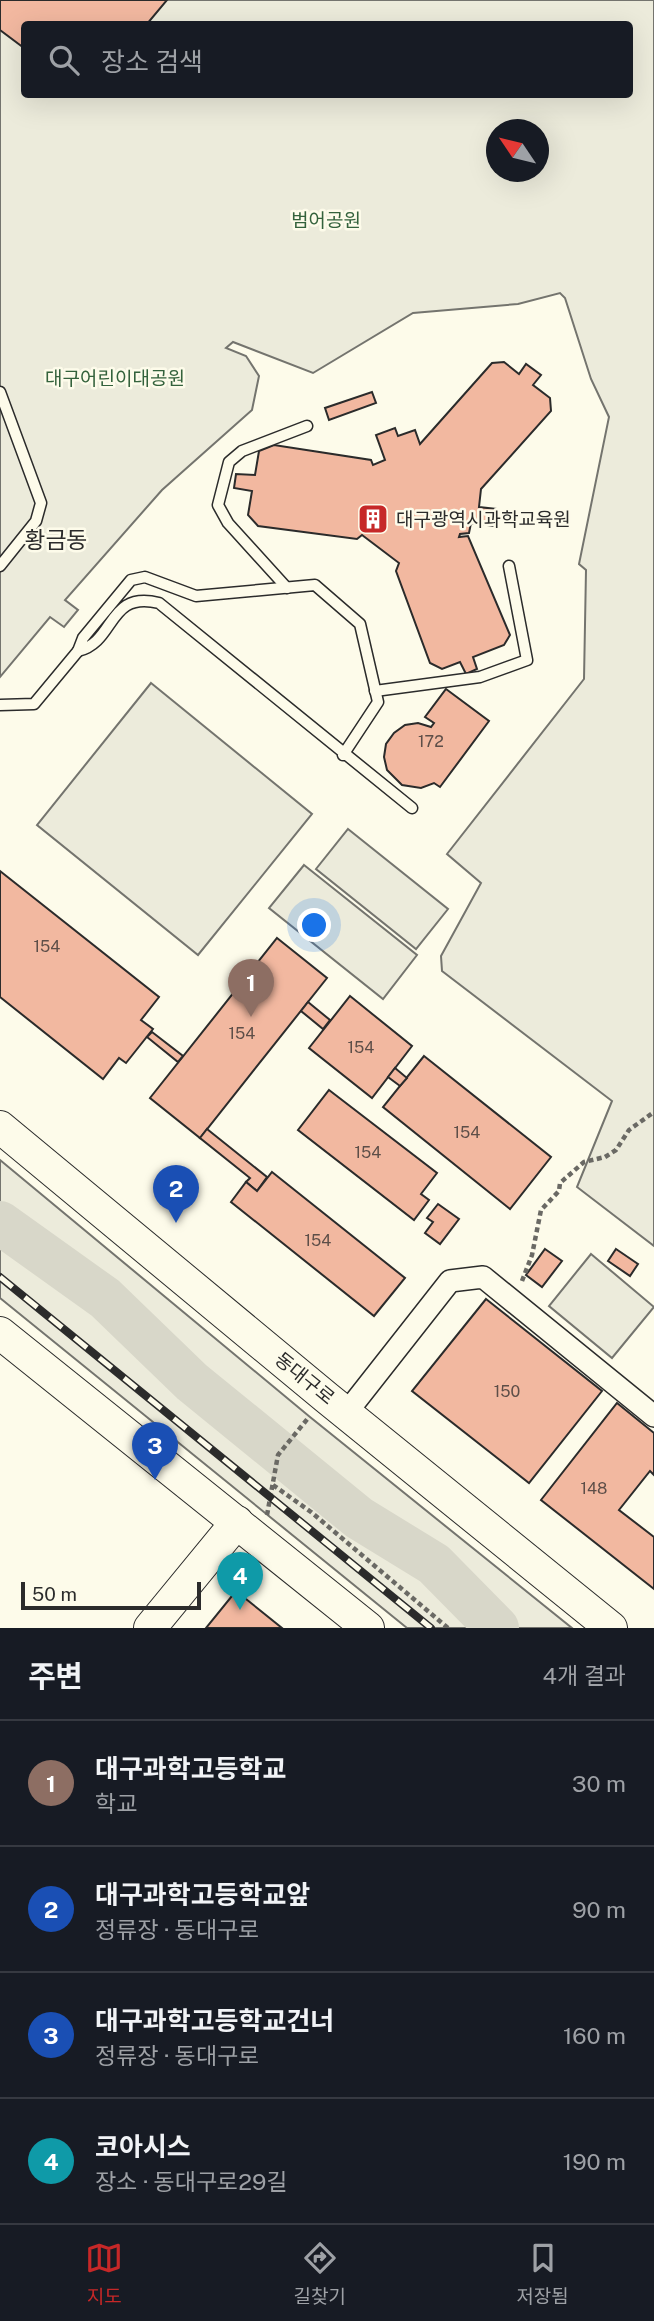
<!DOCTYPE html>
<html lang="ko">
<meta charset="utf-8">
<style>
:root{--surface:#171b24;--page:#242831;--text:#f1f3f6;--muted:#9ea1a6;--line:#363941;--accent:#c62828}
body{margin:0;font-family:"Public Sans","Noto Sans KR",sans-serif;background:var(--page);color:var(--text)}
.compass{position:absolute;left:486px;top:119px;width:63px;height:63px;border-radius:50%;background:var(--surface);box-shadow:0 7px 28px #0002;rotate:305deg}
.scale{position:absolute;left:21px;bottom:18px;width:180px;box-sizing:border-box;padding-left:7px;border:4px solid #2b2b2b;border-top:0;font-size:19px;line-height:24px;white-space:nowrap;color:#2b2b2b;-webkit-text-stroke:5px #fdfbea;paint-order:stroke}
.you{position:absolute;left:315px;top:926px;width:24px;height:24px;margin:-18px;border:5px solid #fff;border-radius:50%;background:#1a73e8;box-shadow:0 0 0 10px #1a73e833}
.badge{display:grid;place-items:center;width:46px;height:46px;border-radius:50%;background:var(--accent);color:#fff;font-size:23px;font-weight:700}
.pin{position:absolute;translate:-50% -58px;filter:drop-shadow(0 2px 4px #0008)}
.pin::after{content:'';position:absolute;top:37px;width:24px;height:21px;background:inherit;clip-path:polygon(0 0,100% 0,50% 100%)}
.list{margin:0;padding:0;list-style:none}
h2{display:flex;justify-content:space-between;align-items:center;height:91px;margin:0;padding:0 28px;font-size:30px}
h2 small{font-size:23px;font-weight:400;color:var(--muted)}
.list li{display:grid;grid-template-columns:46px 1fr auto;gap:21px;align-items:center;box-sizing:border-box;height:126px;padding:0 28px;border-top:2px solid var(--line)}
.list b{display:block;font-size:26px;white-space:nowrap}
.list p{margin:0;font-size:23px;white-space:nowrap;color:var(--muted)}
.list em{font-size:23px;font-style:normal;color:var(--muted)}
.icon{flex:none;width:38px;height:38px;fill:none;stroke:currentColor;stroke-width:2;stroke-linecap:round;stroke-linejoin:round}
.map{position:relative;flex:none;width:654px;height:1628px;overflow:hidden}
.search{position:absolute;background:var(--surface);box-shadow:0 7px 28px #0002;left:21px;right:21px;top:21px;height:77px;display:flex;align-items:center;gap:18px;box-sizing:border-box;padding:0 24px;border-radius:7px;color:var(--muted);font-size:26px}
.sheet{height:595px;background:var(--surface)}
nav{display:flex;justify-content:space-around;align-items:center;box-sizing:border-box;height:98px;border-top:2px solid var(--line);background:var(--surface);font-size:19px;color:var(--muted)}
nav a{display:grid;justify-items:center;gap:4px}
nav .on{color:var(--accent)}
.map>svg:first-child{display:block}
.green{fill:#ecebdb;stroke:#74746e;stroke-width:2;fill-rule:evenodd}
.lines{fill:none;stroke-linecap:round;stroke-linejoin:round}
.river{stroke:#d8d7c9;stroke-width:44}
.building{fill:#f2b8a0;stroke:#2b2b2b;stroke-width:2}
.lane-casing{stroke:#2b2b2b;stroke-width:13}
.street-casing{stroke:#2b2b2b;stroke-width:24}
.secondary-casing{stroke:#2b2b2b;stroke-width:34}
.path{stroke:#6a6964;stroke-width:4.5;stroke-dasharray:5 3.5;stroke-linecap:butt}
.lane{stroke:#fdfbea;stroke-width:10}
.street{stroke:#fdfbea;stroke-width:21}
.secondary{stroke:#fdfbea;stroke-width:32}
.rail-casing{stroke:#2b2b2b;stroke-width:8}
.rail{stroke:#fdfbea;stroke-width:5;stroke-dasharray:16;stroke-linecap:butt}
.labels{text-anchor:middle;dominant-baseline:central;stroke-width:5;stroke-linejoin:round;paint-order:stroke}
.number-label{font-size:16px;fill:#5d4e48}
.park-label{font-size:19px;fill:#34623c;stroke:#fdfbea}
.poi-label{font-size:19px;fill:#2b2b2b;stroke:#fdfbea;text-anchor:start}
.street-label{font-size:19px;fill:#2b2b2b;stroke:#fdfbea}
.quarter-label{font-size:23px;fill:#2b2b2b;stroke:#fdfbea}
</style>
<div class="map">
<svg width="654" height="1628" viewBox="0 0 654 1628">
<rect width="100%" height="100%" fill="#fdfbea"/>
<g class="green">
<path d="M0,0H654V1246L577,1187L612,1101L442,971L441,956L481,883L447,854L584,679L586,570L579,564L609,417L591,379L565,298L560,293L518,304L413,313L313,373L233,342L226,348L246,356L259,376L252,410L162,490L65,600L78,610L64,627L50,617L0,677ZM24,24H630V94H24ZM496,130H538V172H496Z"/>
<polygon points="151,683 312,814 198,955 37,825"/>
<polygon points="348,829 448,909 416,949 316,869"/>
<polygon points="304,865 417,955 383,999 269,908"/>
<polygon points="0,1160 310,1417 572,1628 407,1628 0,1298"/>
<polygon points="591,1254 654,1307 612,1358 549,1306"/>
</g>
<g class="lines">
<polyline class="river" points="0,1223 105,1298 192,1382 359,1518 434,1564 497,1628"/>
</g>
<g class="building">
<polygon points="0,0 167,0 147,24 24,24 24,48 0,30"/>
<polygon points="504,362 519,374 526,364 541,375 533,385 550,398 551,411 481,489 479,507 496,509 494,526 471,523 469,533 460,534 459,537 468,536 510,635 504,645 473,657 477,669 466,674 460,662 442,669 430,663 396,571 399,563 362,535 357,539 258,526 248,515 252,491 234,488 236,474 255,475 259,451 274,445 371,460 373,465 385,460 376,435 395,428 398,436 415,430 420,444 492,363"/>
<polygon points="372,392 376,403 329,420 325,408"/>
<polygon points="446,689 489,721 440,787 434,783 421,788 402,785 387,770 384,757 386,744 394,733 405,725 418,723 431,727 434,723 425,717"/>
<polygon points="0,871 159,997 141,1020 153,1029 126,1063 119,1058 103,1079 0,997"/>
<polygon points="277,938 327,978 200,1138 150,1098"/>
<polygon points="350,996 412,1046 372,1098 309,1048"/>
<polygon points="308,1002 330,1020 323,1029 301,1011"/>
<polygon points="152,1032 183,1056 178,1062 147,1037"/>
<polygon points="424,1056 551,1157 510,1209 383,1107"/>
<polygon points="395,1068 407,1078 400,1086 388,1077"/>
<polygon points="329,1090 437,1173 421,1194 429,1200 414,1220 298,1130"/>
<polygon points="207,1129 267,1177 257,1191 246,1182 250,1178 200,1138"/>
<polygon points="272,1172 405,1278 374,1316 231,1202 246,1182 257,1191"/>
<polygon points="438,1204 459,1219 440,1244 425,1233 433,1222 427,1218"/>
<polygon points="545,1249 562,1261 542,1287 526,1275"/>
<polygon points="616,1249 638,1264 630,1276 608,1261"/>
<polygon points="486,1299 602,1391 529,1483 412,1391"/>
<polygon points="617,1403 654,1433 654,1475 650,1471 619,1510 654,1537 654,1589 541,1500"/>
<polygon points="236,1591 282,1628 206,1628"/>
</g>
<g class="lines">
<g class="lane-casing">
<g id="lane">
<polyline points="0,392 41,503 36,521 0,566"/>
<polyline points="287,588 228,523 218,505 229,462 242,451 307,426"/>
<polyline points="375,691 480,677 527,660 509,566"/>
<polyline points="0,705 34,704 78,651"/>
<path d="M343,755L378,702L360,624L315,585L196,596L145,577L131,580L83,638L78,651C116,642 107,590 159,603L412,808"/>
</g>
</g>
<g class="street-casing">
<polyline id="street" points="347,1412 450,1281 483,1277 654,1416"/>
</g>
<g class="secondary-casing">
<g id="secondary">
<polyline points="0,1127 327,1398 611,1628"/>
<polyline points="0,1333 368,1628"/>
<polyline points="150,1628 237,1522"/>
</g>
</g>
<g class="path">
<polyline points="522,1281 532,1255 541,1210 559,1191 560,1183 584,1162 605,1157 616,1150 629,1130 654,1112"/>
<polyline points="273,1485 311,1512 448,1628"/>
<polyline points="267,1515 278,1455 309,1417"/>
</g>
<use href="#lane" class="lane"/>
<use href="#street" class="street"/>
<use href="#secondary" class="secondary"/>
<g class="rail-casing">
<polyline id="rail" points="0,1277 431,1628"/>
</g>
<use href="#rail" class="rail"/>
</g>
<defs>
<g id="building-square" transform="scale(1.575)"><rect x="-9" y="-9" width="18" height="18" rx="4" fill="#c62828" stroke="#fdfbea"/><path d="M-4-6H4V6H1V3H-1V6H-4ZM-2.5-4.3h1.7v1.8h-1.7ZM.8-4.3h1.7v1.8H.8ZM-2.5-1h1.7V.8h-1.7ZM.8-1h1.7V.8H.8Z" fill="#fff"/></g>
</defs>
<g fill-rule="evenodd">
<use href="#building-square" x="373" y="519"/>
</g>
<g class="labels">
<g class="number-label">
<text x="431" y="741">172</text>
<text x="47" y="946">154</text>
<text x="242" y="1033">154</text>
<text x="361" y="1047">154</text>
<text x="467" y="1132">154</text>
<text x="368" y="1152">154</text>
<text x="318" y="1240">154</text>
<text x="507" y="1391">150</text>
<text x="594" y="1488">148</text>
</g>
<g class="park-label">
<text x="326" y="220">범어공원</text>
<text x="115" y="378">대구어린이대공원</text>
</g>
<g class="poi-label">
<text x="396" y="519">대구광역시과학교육원</text>
</g>
<g class="street-label">
<text transform="translate(305 1378) rotate(39)">동대구로</text>
</g>
<g class="quarter-label">
<text x="56" y="539">황금동</text>
</g>
</g>
</svg>
<svg class="compass" viewBox="-18 -18 36 36"><path d="M0-13l5 13h-10z" fill="#e53935"/><path d="M0 13l5-13h-10z" fill="#9ea1a6"/></svg>
<div class="scale">50 m</div>
<div class="you"></div>
<div class="pin badge" style="left:251px;top:1017px;background:#8d6e63">1</div>
<div class="pin badge" style="left:176px;top:1223px;background:#1a4fb4">2</div>
<div class="pin badge" style="left:155px;top:1480px;background:#1a4fb4">3</div>
<div class="pin badge" style="left:240px;top:1610px;background:#0f9aa8">4</div>
<div class="search"><svg class="icon" aria-label="search" viewBox="0 0 24 24"><circle cx="10" cy="10" r="6"/><path d="M15 15l6 6"/></svg>장소 검색</div>
</div>
<section class="sheet">
<h2>주변<small>4개 결과</small></h2>
<ul class="list">
<li><span class="badge" style="background:#8d6e63">1</span><div><b>대구과학고등학교</b><p>학교</p></div><em>30 m</em></li>
<li><span class="badge" style="background:#1a4fb4">2</span><div><b>대구과학고등학교앞</b><p>정류장 · 동대구로</p></div><em>90 m</em></li>
<li><span class="badge" style="background:#1a4fb4">3</span><div><b>대구과학고등학교건너</b><p>정류장 · 동대구로</p></div><em>160 m</em></li>
<li><span class="badge" style="background:#0f9aa8">4</span><div><b>코아시스</b><p>장소 · 동대구로29길</p></div><em>190 m</em></li>
</ul>
</section>
<nav>
<a class="on"><svg class="icon" aria-label="map" viewBox="0 0 24 24"><path d="M3 6l6-2 6 2 6-2v14l-6 2-6-2-6 2zM9 4v14M15 6v14"/></svg>지도</a>
<a><svg class="icon" aria-label="directions" viewBox="0 0 24 24"><path d="M12 3l9 9-9 9-9-9zM9 14v-3h6M13 9l2 2-2 2"/></svg>길찾기</a>
<a><svg class="icon" aria-label="saved" viewBox="0 0 24 24"><path d="M7 4h10v16l-5-4-5 4z"/></svg>저장됨</a>
</nav>
